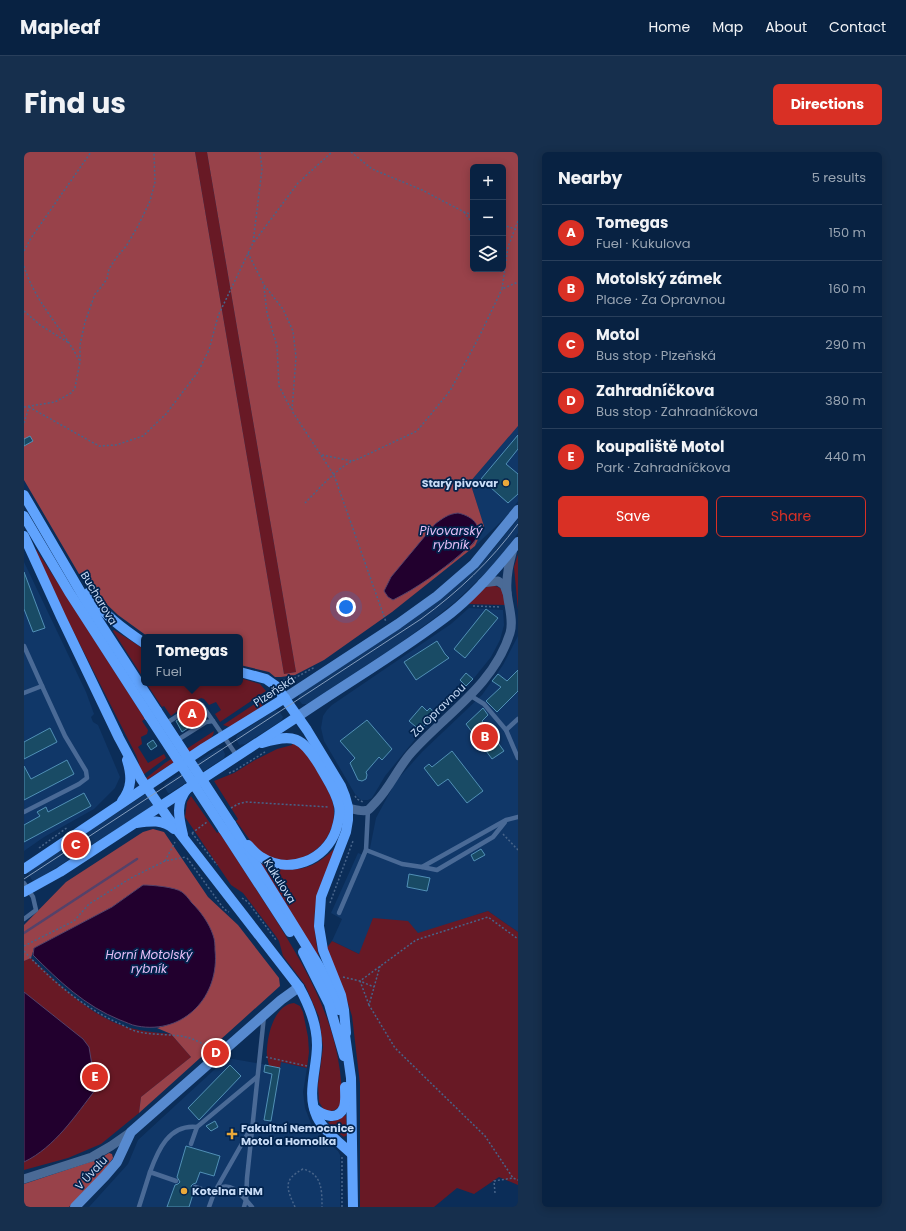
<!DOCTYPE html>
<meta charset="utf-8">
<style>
:root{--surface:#082242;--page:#162f4d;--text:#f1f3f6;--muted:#98a4b2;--line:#293f5b;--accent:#d93025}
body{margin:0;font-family:Poppins,sans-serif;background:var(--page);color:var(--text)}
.controls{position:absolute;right:12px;top:12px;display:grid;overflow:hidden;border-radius:6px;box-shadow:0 2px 10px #0003}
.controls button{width:36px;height:36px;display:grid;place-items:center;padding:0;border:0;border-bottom:1px solid var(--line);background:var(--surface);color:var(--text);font:20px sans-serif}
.you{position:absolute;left:322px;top:455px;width:14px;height:14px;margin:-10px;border:3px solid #fff;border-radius:50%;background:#1a73e8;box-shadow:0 0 0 6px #1a73e833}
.badge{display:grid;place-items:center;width:26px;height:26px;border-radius:50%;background:var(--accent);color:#fff;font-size:13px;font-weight:700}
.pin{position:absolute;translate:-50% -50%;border:2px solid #fff;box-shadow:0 1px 4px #0006}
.popup{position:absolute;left:117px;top:482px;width:102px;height:52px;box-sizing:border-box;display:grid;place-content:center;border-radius:6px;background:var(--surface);filter:drop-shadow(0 1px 3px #0005);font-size:13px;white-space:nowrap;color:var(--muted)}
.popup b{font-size:15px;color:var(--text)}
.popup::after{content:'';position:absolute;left:50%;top:100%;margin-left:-8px;border:8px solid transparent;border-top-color:var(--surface)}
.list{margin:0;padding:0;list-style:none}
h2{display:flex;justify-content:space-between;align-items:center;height:52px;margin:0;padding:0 16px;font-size:17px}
h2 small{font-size:13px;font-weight:400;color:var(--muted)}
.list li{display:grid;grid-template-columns:26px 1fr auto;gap:12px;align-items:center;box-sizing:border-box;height:56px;padding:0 16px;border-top:1px solid var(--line)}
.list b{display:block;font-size:15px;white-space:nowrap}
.list p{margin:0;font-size:13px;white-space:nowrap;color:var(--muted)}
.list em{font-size:13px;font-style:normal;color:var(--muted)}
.actions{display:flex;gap:8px;padding:12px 16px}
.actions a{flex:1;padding:9px 0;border:1px solid var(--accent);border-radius:6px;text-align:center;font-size:14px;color:var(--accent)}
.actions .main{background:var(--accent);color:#fff}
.icon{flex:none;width:22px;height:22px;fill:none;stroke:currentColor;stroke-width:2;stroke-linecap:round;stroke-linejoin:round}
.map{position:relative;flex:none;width:494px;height:1055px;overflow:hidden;border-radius:6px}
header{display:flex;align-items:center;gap:24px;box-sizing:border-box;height:56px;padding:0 20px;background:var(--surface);border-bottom:1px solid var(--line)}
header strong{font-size:19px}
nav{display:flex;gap:22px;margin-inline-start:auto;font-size:14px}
.intro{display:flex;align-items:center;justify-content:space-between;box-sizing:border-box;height:96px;padding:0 24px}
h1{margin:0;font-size:28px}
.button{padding:10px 18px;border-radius:6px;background:var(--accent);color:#fff;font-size:14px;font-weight:700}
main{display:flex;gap:24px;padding:0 24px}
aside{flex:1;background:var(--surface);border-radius:6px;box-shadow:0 2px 10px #0003}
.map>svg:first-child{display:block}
.built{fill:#103768}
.green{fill:#681925}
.forest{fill:#98424a;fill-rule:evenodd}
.water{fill:#22002e;stroke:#54426a}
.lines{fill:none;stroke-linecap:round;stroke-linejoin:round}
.stream{stroke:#54426a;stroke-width:2.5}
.building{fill:#194b65;stroke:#5190b6}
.path{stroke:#47648a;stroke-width:1.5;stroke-dasharray:2 2;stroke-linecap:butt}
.lane{stroke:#4a6a96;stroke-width:4.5}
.street{stroke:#4a6a96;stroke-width:9}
.secondary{stroke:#578ad0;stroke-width:10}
.primary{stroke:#60a3fd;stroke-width:10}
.tram{stroke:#849dbd;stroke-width:1}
.primary-bridge{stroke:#60a3fd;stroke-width:10}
.poi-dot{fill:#eba93a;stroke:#02234d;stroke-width:1.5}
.labels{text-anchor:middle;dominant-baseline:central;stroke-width:3.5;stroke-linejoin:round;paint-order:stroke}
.poi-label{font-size:11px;font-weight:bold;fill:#c7dbf6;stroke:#02234d;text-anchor:start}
.street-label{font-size:11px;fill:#c7dbf6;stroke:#02234d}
.water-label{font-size:12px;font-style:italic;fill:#e6bef6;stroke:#02234d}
</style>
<header>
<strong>Mapleaf</strong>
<nav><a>Home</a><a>Map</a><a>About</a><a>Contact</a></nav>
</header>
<div class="intro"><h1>Find us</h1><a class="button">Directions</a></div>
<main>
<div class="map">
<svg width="494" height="1055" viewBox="0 0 494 1055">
<rect width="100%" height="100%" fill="#0b2d58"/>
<g class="built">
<polygon points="494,274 494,349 483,364 451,394 460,374 446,330"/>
<polygon points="494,367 494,381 471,412 431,450 412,465 372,494 283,552 278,552 274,547 276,542 383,472 433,433 467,400"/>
<polygon points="0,410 62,540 70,562 67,565 69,570 74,573 96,625 91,636 70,657 20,685 0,699"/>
<polygon points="445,456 479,458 480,473 476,488 467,505 442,536 393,585 361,624 348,646 344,648 337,648 331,642 300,589 297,576 299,564 303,558 308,553 427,472"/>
<polygon points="494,484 494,780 464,759 335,802 308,789 318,767 307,761 334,701 342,704 346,696 352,666 372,629 398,600 458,543 479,513"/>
<polygon points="251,558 255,559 259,565 257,569 221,592 215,593 212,587 213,583"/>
<polygon points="194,596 198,596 201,602 200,606 146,641 144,641 140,634 141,632"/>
<polygon points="122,642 129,654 52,703 11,729 8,728 4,721 5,718"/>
<polygon points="203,906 255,915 257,910 283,916 279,940 281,956 288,974 302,989 314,999 316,1003 316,1055 65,1055 104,1012 114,988"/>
</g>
<g class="green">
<polygon points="171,0 183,0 272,520 260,522"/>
<polygon points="12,397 121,567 118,569 124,578 123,582 117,585 118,592 114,595 124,611 140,602 142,606 119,623 114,613 115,611 112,603 40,461 11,398"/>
<polygon points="494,402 494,458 490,415"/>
<path d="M466,433C481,435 480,441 482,453L444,452L459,437Z"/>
<polygon points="90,478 120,497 120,527 89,479"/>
<polygon points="216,526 236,532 242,539 196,570 191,562 197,558 192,550 185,553 180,547 177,546 155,558 147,564 140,554 138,555 122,531 216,531"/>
<polygon points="244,543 240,552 236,556 206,575 199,573"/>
<polygon points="190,579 189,583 186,587 123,628 121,627 141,611"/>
<path d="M269,590C282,598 288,609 295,622C301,634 310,646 310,659C311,697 269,722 237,700C227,692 220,679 212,669L214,667L190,629L210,621L231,608L253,597L268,593Z"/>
<path d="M167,644L193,681L195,680C212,706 228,731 245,757C277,808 308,858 316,919C317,931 319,941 318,952C311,959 309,960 300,958L295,950L294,933L299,895L295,865L281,833L259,804L255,789L251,783L219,741L207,733L161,665L163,650Z"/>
<path d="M310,697C309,707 302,719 298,729C288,757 289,776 295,805L233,710C265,721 285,722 310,697Z"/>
<polygon points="464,759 494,780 494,1033 475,1025 450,1042 433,1036 410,1055 336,1055 336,932 328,864 321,842 302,797 308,789 335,802 349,766 384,769 394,781"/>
<path d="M7,806C32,829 56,854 87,869C105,878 127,880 147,882L167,905L117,945L115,961L77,992L44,1006L0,1018V809Z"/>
<path d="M270,851L276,854L279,860L284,885L285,900L283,916L257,910L256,916L245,914C244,908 242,903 243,897C244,880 251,853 270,851Z"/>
<polygon points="322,963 323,983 320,985 310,978 304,970 313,968"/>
</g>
<g class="forest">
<path d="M0,0H171L260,522L272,520L183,0H494V274L446,330L460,374L451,394L368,460L300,508L271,523L257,525H251L245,520L216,513V485L123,484L94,463L77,447L67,432L55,422L0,328ZM449,15H479V117H449ZM454,376L453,384L450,391L428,410L381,442Z"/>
<path d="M129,677L140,680L184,745L214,773L255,826L256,834L115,961L117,945L167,905L147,882L133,876C153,872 169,861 181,845L119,733L88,755L10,796L7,806L0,809V773L42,730L119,680Z"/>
<polygon points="85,1001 88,1002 89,1006 79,1020 45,1055 0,1055 0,1032 75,1007"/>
</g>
<g class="water">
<path d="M434,361C449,364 462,376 449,391C446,395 441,398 438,401C417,419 393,436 369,448L364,445L360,439L367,425L411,372C419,366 424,362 434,361Z"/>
<path d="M119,733C128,733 151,735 158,740C161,742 165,747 168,751C177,760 185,771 189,783C191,788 191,794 191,798C196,844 160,883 113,874C107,873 102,870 96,868C61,854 35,829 9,803L10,796L88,755Z"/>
<path d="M0,840L59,887L65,895L72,937C51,964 31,995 0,1010Z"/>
</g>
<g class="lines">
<polyline class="stream" points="0,781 113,707"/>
</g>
<g class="building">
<polygon points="494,283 494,297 482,312 494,322 494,342 484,351 457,327"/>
<polygon points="6,284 9,289 0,294 0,287"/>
<polygon points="0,420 21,476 9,480 0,457"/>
<polygon points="462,457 474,466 441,506 430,497"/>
<polygon points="413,489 421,502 425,506 392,528 380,510"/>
<polygon points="494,518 494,539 473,560 462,549 477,535 468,529 474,522 483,529"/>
<polygon points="442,521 449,527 442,534 436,528"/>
<polygon points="398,554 403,559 406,556 411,562 397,577 393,574 392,575 385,569"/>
<polygon points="459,556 464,563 458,569 480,599 468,607 442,572"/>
<polygon points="160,564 167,574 158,580 152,569"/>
<polygon points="343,568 368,597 358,608 355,605 342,620 343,623 342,627 338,629 334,628 326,611 331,606 316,589"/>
<polygon points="26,576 33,590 0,607 0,590"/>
<polygon points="129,588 133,594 127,598 123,592"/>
<polygon points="428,599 459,639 443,651 424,627 414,634 400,616 405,612 408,615"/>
<polygon points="43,608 50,622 0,648 0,614 7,627"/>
<polygon points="60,641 67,654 0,690 0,673 16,664 13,660 22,655 24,660"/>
<polygon points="457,697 461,703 450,709 447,703"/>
<polygon points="385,722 406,726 403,739 383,735"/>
<polygon points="206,913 217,924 175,968 164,956"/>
<polygon points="241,913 256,916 247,969 240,968 248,922 240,920"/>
<polygon points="191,969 194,975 187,979 182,974"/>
<polygon points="162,994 196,1004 190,1024 176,1020 172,1031 169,1032 167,1034 168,1037 170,1039 165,1055 143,1055 151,1033 154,1032 156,1030 153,1025"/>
</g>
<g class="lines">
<g class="path">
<polyline points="327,0 348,17 398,38 440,60 449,63"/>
<polyline points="493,0 494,1"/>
<polyline points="440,60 449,72"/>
<polyline points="494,69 484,95 478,137 494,130"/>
<polyline points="479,73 494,78"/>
<polyline points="230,90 274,31 308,0"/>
<polyline points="0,99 7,86 67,0"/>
<polyline points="224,101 240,133 259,157 269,179 272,205 268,259 310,323 362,470"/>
<path d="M0,114C10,149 39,177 55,208"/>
<polyline points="240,135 243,161 253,194 255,234 267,257"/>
<polyline points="0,159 16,173 45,191"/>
<polyline points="0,255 31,250 47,241 51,236 56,210 56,193 61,170 71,142 78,134 83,127 85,117 92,106 103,93 115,72 126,49 131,30 130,0"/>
<polyline points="5,255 75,294 92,293 119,284 142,262 174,220 185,198 194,164 229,91 238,17 236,0"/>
<polyline points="0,271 5,255"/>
<polyline points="298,303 328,309"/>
<path d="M281,351C294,338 317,311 334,307L393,279L426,239L455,185L478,137"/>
<polyline points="449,454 477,455"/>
<polyline points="259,529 262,527 269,527 291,515"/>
<polyline points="205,621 210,619 241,600"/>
<polyline points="331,644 333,647 339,650"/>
<polyline points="207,656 214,652 222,650 305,655"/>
<polyline points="168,681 193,713"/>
<polyline points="168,681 183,670"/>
<polyline points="479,682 494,698"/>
<polyline points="15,696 44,675"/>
<polyline points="163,706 200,757 205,760"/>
<polyline points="141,709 151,690"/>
<polyline points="218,746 224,750 252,788 251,789"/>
<polyline points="306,751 329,689"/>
<polyline points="0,794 50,769 65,752 107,726 141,709 162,705"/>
<path d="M0,799C27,828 57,854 94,871C99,873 105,877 111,879C125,883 141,882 156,884C167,885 178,891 187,897"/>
<polyline points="356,814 345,853 371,896 461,984 489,1026"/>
<polyline points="319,825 336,829 350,835"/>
<polyline points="345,853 336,829 392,788 464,765 494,787"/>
<polyline points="242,905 283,914"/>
<polyline points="318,1005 318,1055"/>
<polyline points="471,1041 470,1029 489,1026 494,1028"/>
<path d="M271,1055C263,1037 258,1028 279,1017C298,1022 298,1038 298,1055"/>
</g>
<g class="lane">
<polyline points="0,494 18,534 0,541"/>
<polyline points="447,544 460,552 482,578 494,567"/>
<polyline points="141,572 171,553 176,552 178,553 213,604"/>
<polyline points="482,578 494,606"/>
<polyline points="152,589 182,570 189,569"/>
<polyline points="0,660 55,632 63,626 62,619 41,584 18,534"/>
<polyline points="342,698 378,712 398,715 482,668 494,665"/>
<polyline points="398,715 413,718 469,685 481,670"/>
<polyline points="0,731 9,745 12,758 0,767"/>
<polyline points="315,761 342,698 344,658"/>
<polyline points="167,992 173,975 233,925"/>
<path d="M126,1020C134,998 145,972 173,975"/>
<polyline points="171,1035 190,1041"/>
<path d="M193,1037C208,1028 219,1045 228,1055"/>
<polyline points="115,1055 126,1020 152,1029"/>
<polyline points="185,1055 190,1041 228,974"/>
<polyline points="220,1055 222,1048 223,1026 240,864"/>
</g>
<g class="street">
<polyline points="458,431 474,429 480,433 483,441"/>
<path d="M317,655C325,655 337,661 344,658C346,657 349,653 351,651C366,636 374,615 388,600C422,562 470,533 486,481C490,468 484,453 483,439C482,424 485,412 489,397"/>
<polyline points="0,1027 68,1005 87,994 107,980"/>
</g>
<g class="secondary">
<polyline points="261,546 374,472 413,444 450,412 494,358"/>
<path d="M273,565C324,530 378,499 427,461C451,442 475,414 494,390"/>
<polyline points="51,1055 81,1024 93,1010 107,980 257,848 275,835"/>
</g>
<g class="primary">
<polyline points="0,343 63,451 133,559"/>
<polyline points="0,364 45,440 125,564"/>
<path d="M0,384L37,465L95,586L117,627L144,666L275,835C285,853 293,872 293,893C293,917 282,942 293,965C300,979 316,991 328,1002"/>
<path d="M64,441C79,462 99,477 120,491"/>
<polyline points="216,520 242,527 252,534 283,578 317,634 321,644 324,655 324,668 322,680 297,745 295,774 299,798 317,843 320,858 322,881"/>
<path d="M98,649C108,636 108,624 103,608"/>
<path d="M112,671C126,669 139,667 150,677"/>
<polyline points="207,672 296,816 315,858"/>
<polyline points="199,677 266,780"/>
<path d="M159,683C155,666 151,652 163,637"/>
<path d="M224,693C228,697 232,702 237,705C265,723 302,708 312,678C314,671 317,662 315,654C312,639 302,626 295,613C278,585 270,581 238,591"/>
<polyline points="0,717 180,596 261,546"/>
<polyline points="0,740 36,720 273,565"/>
<polyline points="279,800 305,852 320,904"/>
<polyline points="320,876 327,926 329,1055"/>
<path d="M290,956C298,963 314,970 320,955C322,949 321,942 321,935"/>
</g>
<path class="tram" d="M0,727L397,467C434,440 467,409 494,372"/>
<g class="primary-bridge">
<polyline points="133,559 207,672"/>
<polyline points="125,564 199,677"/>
</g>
</g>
<g class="poi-dot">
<circle cx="482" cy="331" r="4"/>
<path d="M206 976h4v4h4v4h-4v4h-4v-4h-4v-4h4z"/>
<circle cx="160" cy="1039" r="4"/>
</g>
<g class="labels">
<g class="poi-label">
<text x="474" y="331" text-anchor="end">Starý pivovar</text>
<text x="217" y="976">Fakultní Nemocnice<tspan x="217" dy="13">Motol a Homolka</tspan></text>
<text x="168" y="1039">Kotelna FNM</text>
</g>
<g class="street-label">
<text transform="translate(75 446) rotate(59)">Bucharova</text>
<text transform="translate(250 539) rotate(-33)">Plzeňská</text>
<text transform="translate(414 558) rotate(-44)">Za Opravnou</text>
<text transform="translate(256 729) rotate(58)">Kukulova</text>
<text transform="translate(67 1021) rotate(-47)">V Úvalu</text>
</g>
<g class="water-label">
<text x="427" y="378">Pivovarský<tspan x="427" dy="14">rybník</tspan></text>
<text x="125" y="802">Horní Motolský<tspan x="125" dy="14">rybník</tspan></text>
</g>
</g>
</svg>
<div class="controls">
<button>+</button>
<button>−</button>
<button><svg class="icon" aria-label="layers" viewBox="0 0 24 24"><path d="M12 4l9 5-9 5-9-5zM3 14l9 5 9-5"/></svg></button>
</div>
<div class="you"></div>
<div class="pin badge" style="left:168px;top:562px">A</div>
<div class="popup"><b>Tomegas</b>Fuel</div>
<div class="pin badge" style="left:461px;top:585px">B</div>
<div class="pin badge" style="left:52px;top:693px">C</div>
<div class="pin badge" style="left:192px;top:901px">D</div>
<div class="pin badge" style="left:71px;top:925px">E</div>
</div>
<aside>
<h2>Nearby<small>5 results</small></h2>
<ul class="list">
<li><span class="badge">A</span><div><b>Tomegas</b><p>Fuel · Kukulova</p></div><em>150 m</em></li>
<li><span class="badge">B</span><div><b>Motolský zámek</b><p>Place · Za Opravnou</p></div><em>160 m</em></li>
<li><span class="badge">C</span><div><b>Motol</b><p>Bus stop · Plzeňská</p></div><em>290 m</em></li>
<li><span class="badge">D</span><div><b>Zahradníčkova</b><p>Bus stop · Zahradníčkova</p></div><em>380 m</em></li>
<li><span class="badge">E</span><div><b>koupaliště Motol</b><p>Park · Zahradníčkova</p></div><em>440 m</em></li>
</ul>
<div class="actions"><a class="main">Save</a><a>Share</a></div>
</aside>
</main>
